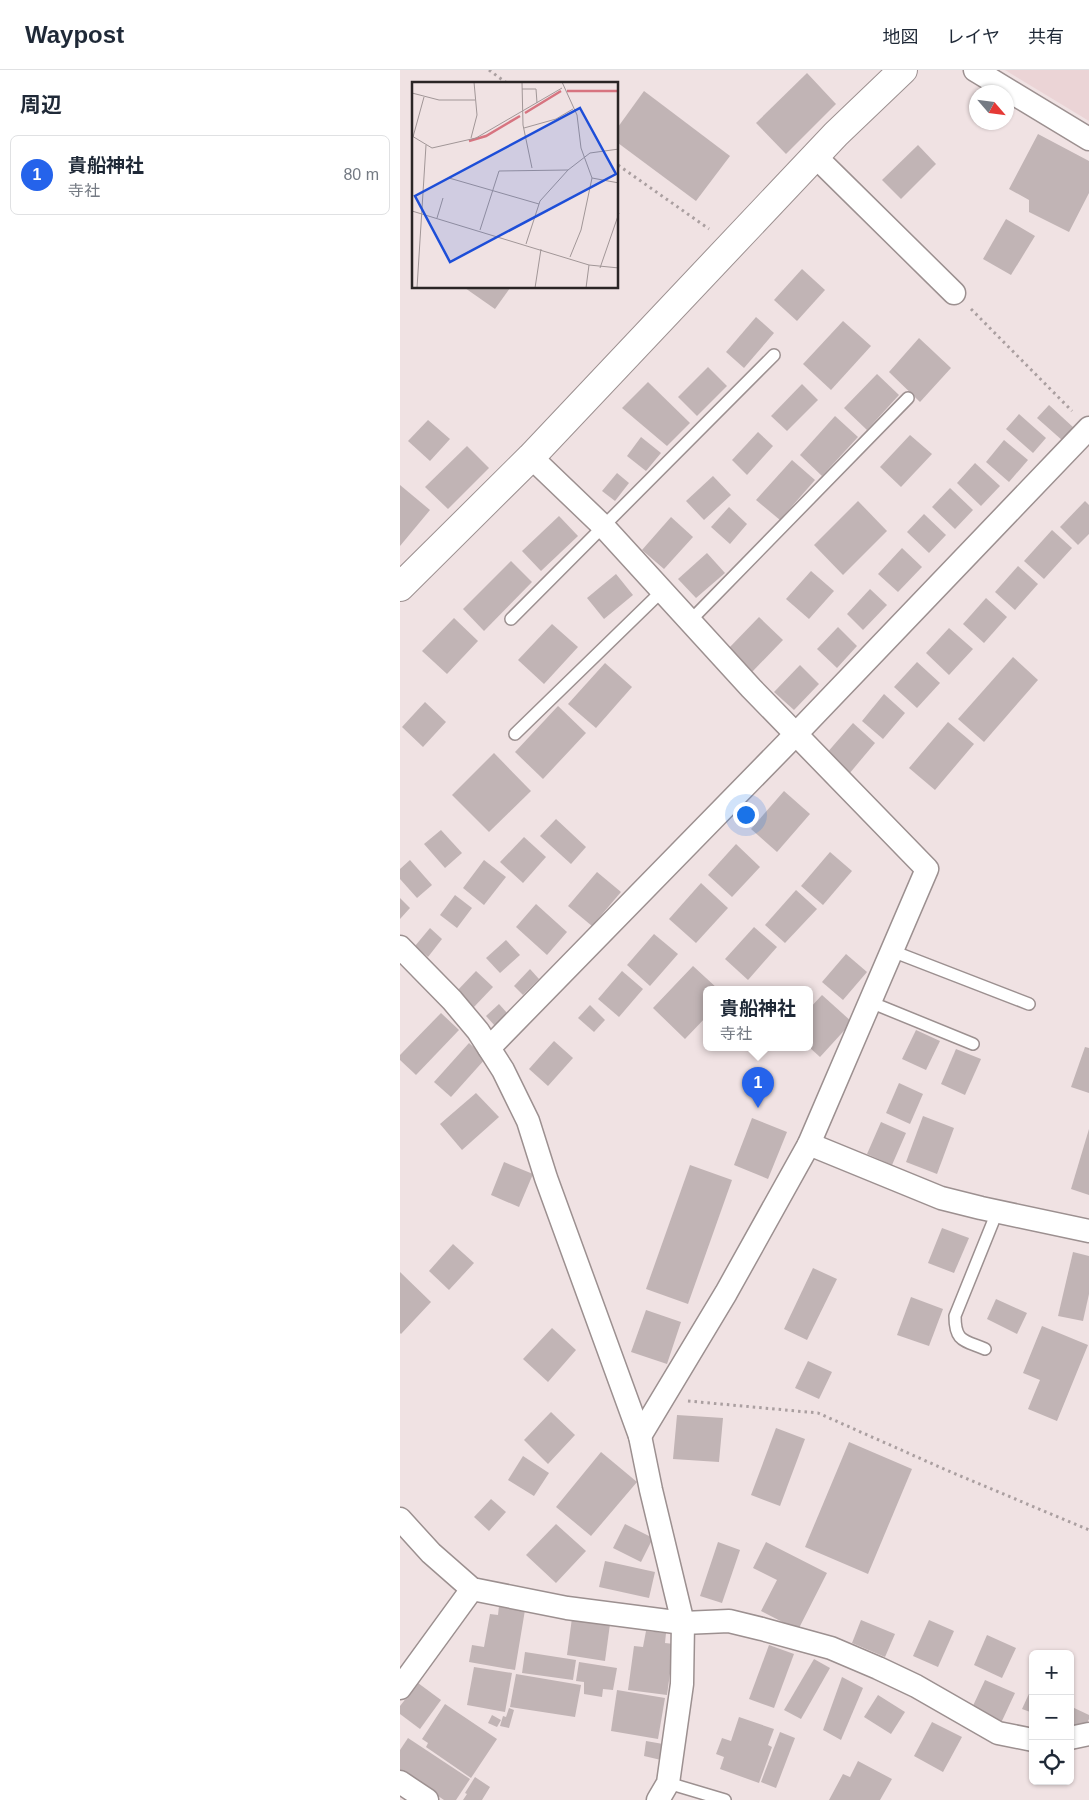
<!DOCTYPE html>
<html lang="ja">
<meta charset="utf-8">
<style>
:root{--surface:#fff;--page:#f6f6f7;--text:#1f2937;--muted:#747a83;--line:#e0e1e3;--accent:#2563eb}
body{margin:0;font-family:Arial,"Noto Sans JP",sans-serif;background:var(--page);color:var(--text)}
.controls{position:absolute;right:15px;bottom:15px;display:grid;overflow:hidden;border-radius:8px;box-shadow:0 1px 4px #0004}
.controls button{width:45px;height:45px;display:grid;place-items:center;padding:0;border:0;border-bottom:1px solid var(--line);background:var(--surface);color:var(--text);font:25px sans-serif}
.compass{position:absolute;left:569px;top:15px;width:45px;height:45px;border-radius:50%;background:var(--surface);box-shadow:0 1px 4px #0004;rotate:118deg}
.you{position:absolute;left:345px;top:744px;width:18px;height:18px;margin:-12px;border:4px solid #fff;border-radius:50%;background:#1a73e8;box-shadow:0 0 0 8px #1a73e833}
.badge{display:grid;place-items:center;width:32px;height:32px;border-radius:50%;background:var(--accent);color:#fff;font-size:16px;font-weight:700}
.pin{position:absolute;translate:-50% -41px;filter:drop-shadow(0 1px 2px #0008)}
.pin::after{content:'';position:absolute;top:26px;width:18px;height:15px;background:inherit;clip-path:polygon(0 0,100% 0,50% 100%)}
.popup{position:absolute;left:303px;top:916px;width:110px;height:65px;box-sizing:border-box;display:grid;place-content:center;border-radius:8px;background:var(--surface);filter:drop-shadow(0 1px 4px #0005);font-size:16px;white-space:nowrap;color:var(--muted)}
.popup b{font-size:19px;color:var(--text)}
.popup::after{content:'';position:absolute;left:50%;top:100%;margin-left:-10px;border:10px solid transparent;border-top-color:var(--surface)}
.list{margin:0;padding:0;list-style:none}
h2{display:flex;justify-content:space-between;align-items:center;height:65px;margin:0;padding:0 20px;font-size:21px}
h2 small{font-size:16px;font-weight:400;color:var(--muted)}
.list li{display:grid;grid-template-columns:32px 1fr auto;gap:15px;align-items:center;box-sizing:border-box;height:80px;margin:0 10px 10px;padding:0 10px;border:1px solid var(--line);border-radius:8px}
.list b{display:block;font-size:19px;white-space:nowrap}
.list p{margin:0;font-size:16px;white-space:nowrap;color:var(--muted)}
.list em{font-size:16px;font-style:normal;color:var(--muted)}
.icon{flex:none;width:28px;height:28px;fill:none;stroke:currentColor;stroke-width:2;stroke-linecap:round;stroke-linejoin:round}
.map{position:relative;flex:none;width:689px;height:1730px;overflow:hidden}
header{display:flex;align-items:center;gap:30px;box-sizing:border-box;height:70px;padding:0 25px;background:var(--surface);border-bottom:1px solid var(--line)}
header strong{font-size:24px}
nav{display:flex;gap:28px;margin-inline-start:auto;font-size:18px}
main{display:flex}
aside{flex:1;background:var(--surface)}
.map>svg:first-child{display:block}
.built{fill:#ebd4d6}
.building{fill:#c1b4b5}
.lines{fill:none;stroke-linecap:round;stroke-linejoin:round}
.service-casing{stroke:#9c9090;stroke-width:14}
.minor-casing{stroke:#9c9090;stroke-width:25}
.tertiary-casing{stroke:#9c9090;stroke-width:30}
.path{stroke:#aa9fa0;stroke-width:3;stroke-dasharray:2.5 4;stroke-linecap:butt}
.service{stroke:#fff;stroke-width:11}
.minor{stroke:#fff;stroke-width:22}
.tertiary{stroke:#fff;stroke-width:28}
.inset-river{fill:none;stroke:#d77480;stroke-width:2.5}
.inset-road{fill:none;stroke:#a19697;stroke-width:1}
.view{fill:#1d4ed8;fill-opacity:0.15;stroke:#1d4ed8;stroke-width:2.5}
.inset-edge{fill:none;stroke:#2a2525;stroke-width:2.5}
</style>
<header>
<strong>Waypost</strong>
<nav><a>地図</a><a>レイヤ</a><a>共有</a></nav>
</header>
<main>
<aside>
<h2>周辺<small></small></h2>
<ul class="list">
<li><span class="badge">1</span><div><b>貴船神社</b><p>寺社</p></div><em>80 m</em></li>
</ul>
</aside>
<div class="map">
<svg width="689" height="1730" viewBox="0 0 689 1730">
<rect width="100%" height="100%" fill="#f0e2e3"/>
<polygon class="built" points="605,0 689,0 689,51"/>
<g class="building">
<polygon points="407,3 436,34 386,84 356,53"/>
<polygon points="244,21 330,86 296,131 218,73 218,57"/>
<polygon points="638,64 689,91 689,123 669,162 629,142 629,130 609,119"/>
<polygon points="518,75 536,94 501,129 482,110"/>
<polygon points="606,149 635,166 611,205 583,189"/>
<polygon points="402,199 425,220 397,251 374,230"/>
<polygon points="65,218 110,218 95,239"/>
<polygon points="356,247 374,263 344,298 326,282"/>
<polygon points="443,251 471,276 431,320 403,294"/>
<polygon points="519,268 551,298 520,332 489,302"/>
<polygon points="308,297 327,316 297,346 278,327"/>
<polygon points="477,304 499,325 467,360 444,338"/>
<polygon points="248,312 290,353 267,376 222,338"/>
<polygon points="402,314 418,330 387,361 371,346"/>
<polygon points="649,335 674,358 663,371 637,348"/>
<polygon points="619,344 646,368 633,383 606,359"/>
<polygon points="435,346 458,367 422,406 400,385"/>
<polygon points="28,350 50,369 30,391 8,371"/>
<polygon points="358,362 373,376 347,405 332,390"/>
<polygon points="510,365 532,384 501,417 480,397"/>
<polygon points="241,367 261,383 246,401 227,386"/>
<polygon points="604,370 628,390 609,412 586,392"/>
<polygon points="67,376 89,398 48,439 25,417"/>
<polygon points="392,390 415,410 380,450 356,430"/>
<polygon points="575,393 600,416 581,436 557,413"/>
<polygon points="217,403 229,413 215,431 202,421"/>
<polygon points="313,406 331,425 304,450 286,431"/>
<polygon points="0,415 30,440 0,476"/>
<polygon points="550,418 573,440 555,459 532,437"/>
<polygon points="458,431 487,461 443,505 414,475"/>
<polygon points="685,431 689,435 689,464 678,475 660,457"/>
<polygon points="329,437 347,454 330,474 311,457"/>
<polygon points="524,444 546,465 529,483 507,462"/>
<polygon points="159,446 178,466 141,501 122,481"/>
<polygon points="271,447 293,467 264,499 242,480"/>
<polygon points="652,460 672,478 644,509 624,491"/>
<polygon points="502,478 522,497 498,522 478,504"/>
<polygon points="307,483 325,503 296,528 278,509"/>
<polygon points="111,491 132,512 84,561 63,539"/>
<polygon points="618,496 638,514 615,540 595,522"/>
<polygon points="411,501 434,521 409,549 386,529"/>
<polygon points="216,504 233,525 204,549 187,528"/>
<polygon points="470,519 487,535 463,560 447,544"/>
<polygon points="586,528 607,547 584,573 563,554"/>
<polygon points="359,547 383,570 352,602 328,579"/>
<polygon points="54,548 78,571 47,604 22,581"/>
<polygon points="152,554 178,577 144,614 118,590"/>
<polygon points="438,557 457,576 437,598 417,579"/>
<polygon points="549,558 573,579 549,605 526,583"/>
<polygon points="613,587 638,610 584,672 558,649"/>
<polygon points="517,592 540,613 517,638 494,617"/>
<polygon points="205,593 232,617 196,658 168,634"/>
<polygon points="400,595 419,614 394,640 374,622"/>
<polygon points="484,624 505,643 483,669 462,651"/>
<polygon points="25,632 46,652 23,677 2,657"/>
<polygon points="158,636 186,663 143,709 115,682"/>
<polygon points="548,652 574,674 535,720 509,698"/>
<polygon points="453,653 475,673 449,704 426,684"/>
<polygon points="94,683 131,721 89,762 52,725"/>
<polygon points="384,721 410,744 377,782 351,759"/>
<polygon points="156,749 186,777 171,794 140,766"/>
<polygon points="41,760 62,783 45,798 24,774"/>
<polygon points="124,767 146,787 123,813 100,792"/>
<polygon points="336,774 360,797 332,827 308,805"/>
<polygon points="430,782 452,801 423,835 401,816"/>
<polygon points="10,790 32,815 17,828 0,809 0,799"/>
<polygon points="84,790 106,807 84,835 63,818"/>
<polygon points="197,802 221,822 192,856 168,836"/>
<polygon points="301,813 328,838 296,873 269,849"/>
<polygon points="396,820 417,839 385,873 365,855"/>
<polygon points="55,825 72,838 57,858 40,845"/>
<polygon points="0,828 10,838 0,849"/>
<polygon points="136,834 167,862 147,885 116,857"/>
<polygon points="354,857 377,877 348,910 325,889"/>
<polygon points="30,858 42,869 28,887 15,876"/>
<polygon points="254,864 278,884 250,916 227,895"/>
<polygon points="106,870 120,885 100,903 86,888"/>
<polygon points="446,884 467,902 443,930 422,912"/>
<polygon points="293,896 318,919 307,919 307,946 285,969 253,938"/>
<polygon points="130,899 139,909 123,925 114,916"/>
<polygon points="76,901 93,917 73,938 56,922"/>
<polygon points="222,901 243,919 219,947 198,929"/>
<polygon points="422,925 452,952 420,987 409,977 409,939"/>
<polygon points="99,934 108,944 95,956 86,946"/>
<polygon points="190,935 205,950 194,962 178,948"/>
<polygon points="41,943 59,960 16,1005 0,990 0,985"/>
<polygon points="516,960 540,971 526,1000 502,989"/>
<polygon points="154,971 173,988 148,1016 129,999"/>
<polygon points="69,973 86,988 51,1027 34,1012"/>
<polygon points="685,977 689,978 689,1023 671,1017"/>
<polygon points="556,979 581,989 565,1025 541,1014"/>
<polygon points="499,1013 523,1024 510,1054 486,1043"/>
<polygon points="76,1023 99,1047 62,1080 40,1054"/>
<polygon points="523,1046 554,1058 537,1104 506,1092"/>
<polygon points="352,1048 387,1062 368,1109 334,1095"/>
<polygon points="481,1052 506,1063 492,1095 467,1084"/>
<polygon points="689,1059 689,1125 671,1119"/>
<polygon points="104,1092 133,1104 119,1137 91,1125"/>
<polygon points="290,1095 332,1110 288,1234 246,1219"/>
<polygon points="542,1158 569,1168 554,1203 528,1193"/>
<polygon points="53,1174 74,1193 49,1220 29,1201"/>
<polygon points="673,1182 689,1186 689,1224 683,1251 658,1246"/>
<polygon points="413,1198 437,1209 407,1270 384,1259"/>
<polygon points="0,1202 31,1232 1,1264 0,1263"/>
<polygon points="511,1227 543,1239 529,1276 497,1265"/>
<polygon points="596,1229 627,1243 617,1264 587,1249"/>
<polygon points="246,1240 281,1252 267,1294 231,1282"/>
<polygon points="642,1256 688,1275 657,1351 628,1339 640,1310 623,1303"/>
<polygon points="152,1258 176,1280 148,1312 123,1289"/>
<polygon points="408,1291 432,1302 419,1329 395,1318"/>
<polygon points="151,1342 175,1365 148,1394 124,1370"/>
<polygon points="277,1345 323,1348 319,1392 273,1389"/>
<polygon points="376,1358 405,1369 380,1436 351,1425"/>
<polygon points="449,1372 512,1399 468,1504 405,1477"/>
<polygon points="201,1382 237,1412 191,1466 156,1437"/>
<polygon points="123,1386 149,1403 134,1426 108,1410"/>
<polygon points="91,1429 106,1442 89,1461 74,1447"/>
<polygon points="156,1454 186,1481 156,1513 126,1485"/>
<polygon points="225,1454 253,1468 241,1492 213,1478"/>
<polygon points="318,1472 340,1480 322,1533 300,1526"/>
<polygon points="366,1472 427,1503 398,1560 361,1541 377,1510 353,1498"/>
<polygon points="205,1491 255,1502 249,1528 199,1517"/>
<polygon points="99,1536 125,1540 115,1600 69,1592 72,1575 84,1577 90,1544 98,1545"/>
<polygon points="172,1548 210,1554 205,1591 167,1585"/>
<polygon points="461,1550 495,1564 485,1587 452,1573"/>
<polygon points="529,1550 554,1561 538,1597 513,1586"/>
<polygon points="246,1561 266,1563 265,1573 274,1574 267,1625 228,1620 234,1576 243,1577"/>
<polygon points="587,1565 616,1578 602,1608 574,1595"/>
<polygon points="369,1575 394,1584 374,1638 349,1629"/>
<polygon points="125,1582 176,1590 173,1610 122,1603"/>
<polygon points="414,1589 430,1598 401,1649 384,1640"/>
<polygon points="179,1592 217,1598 213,1620 203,1619 202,1627 184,1624 184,1612 176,1611"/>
<polygon points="74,1597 112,1603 105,1642 67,1635"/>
<polygon points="116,1604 181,1615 175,1647 110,1637"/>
<polygon points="442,1607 463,1618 441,1670 423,1660"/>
<polygon points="585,1610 615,1623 601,1653 571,1640"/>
<polygon points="18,1613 41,1630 20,1659 0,1644 0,1636"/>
<polygon points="633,1615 633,1643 622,1639"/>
<polygon points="217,1620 265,1628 258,1669 211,1661"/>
<polygon points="478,1625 505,1642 491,1664 464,1647"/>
<polygon points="45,1634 97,1669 71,1708 26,1677 28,1673 22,1669"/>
<polygon points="670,1636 689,1645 689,1649 682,1664 670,1658"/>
<polygon points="109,1638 114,1640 109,1658 100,1656 103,1646 106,1647"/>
<polygon points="92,1645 101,1650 97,1657 88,1653"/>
<polygon points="339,1647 374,1659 368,1675 372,1677 359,1713 320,1699 324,1687 316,1684 322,1668 331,1671"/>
<polygon points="532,1652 562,1667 543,1702 514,1686"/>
<polygon points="380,1662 395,1668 376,1718 361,1712"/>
<polygon points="8,1668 70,1709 56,1730 44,1730 0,1700 0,1680"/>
<polygon points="246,1671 263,1674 261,1690 244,1686"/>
<polygon points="458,1691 492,1709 480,1730 429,1730 443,1704 450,1707"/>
<polygon points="75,1707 90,1717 82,1730 63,1730 67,1724 65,1723"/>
</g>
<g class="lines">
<g class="service-casing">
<g id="service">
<polyline points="111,549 374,285"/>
<polyline points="290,551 508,328"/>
<polyline points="115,664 262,521"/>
<polyline points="492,881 629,934"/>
<polyline points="470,932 573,974"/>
<path d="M585,1279C564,1270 555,1272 555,1246L597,1142"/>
<polyline points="268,1713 325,1730"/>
</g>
</g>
<g class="minor-casing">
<g id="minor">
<polyline points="575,0 689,69"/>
<polyline points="416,87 554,223"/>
<polyline points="131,387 203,456 351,618 527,799 409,1074 326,1223 240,1366"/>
<polyline points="0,877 52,930 78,961 103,1000 128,1051 146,1108 240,1366 251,1420 283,1553 282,1614 268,1713 258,1730"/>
<polyline points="89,978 396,664 689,358"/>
<polyline points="409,1074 541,1128 581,1138 689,1161"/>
<polyline points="0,1449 31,1483 72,1519 167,1538 283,1553 329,1551 362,1559 431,1578 478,1598 516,1616 598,1663 633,1670"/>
<polyline points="0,1618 72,1519"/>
<polyline points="670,1668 689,1664"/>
<polyline points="0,1712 27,1730"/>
</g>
</g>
<g class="tertiary-casing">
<polyline id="tertiary" points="0,517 131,387 436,64 503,0"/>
</g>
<g class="path">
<polyline points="89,0 108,14"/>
<polyline points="218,95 309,159"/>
<polyline points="571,239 672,341"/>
<polyline points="288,1331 418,1343 544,1399 689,1460"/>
</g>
<use href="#service" class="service"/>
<use href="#minor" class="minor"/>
<use href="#tertiary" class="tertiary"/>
</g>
<g transform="translate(12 12)">
<rect width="206" height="206" fill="#f0e2e3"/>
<path class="inset-river" d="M155,9H207M113,31L149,9M57,59L74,54L108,34"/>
<path class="inset-road" d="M110,0L111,43L120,86M150,0L165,33L169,66L180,96L169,148L158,175M110,7H124L125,21M0,11L27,18H63M112,46L144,37L161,27M0,54L20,66L64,56L150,6M1,55L12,15M59,56L65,33L62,0M37,96L127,122M180,96L207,101M0,129L177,183L207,186M25,136L31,116M68,148L87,89L156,88M114,162L128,119L156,88L178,71L207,67M188,186L207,131M5,206L14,63M123,206L129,167M174,206L177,183"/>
<path class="view" d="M168,26L204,92L38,180L3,114Z"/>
<rect width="206" height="206" class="inset-edge"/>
</g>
</svg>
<div class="controls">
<button>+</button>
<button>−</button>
<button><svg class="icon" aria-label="locate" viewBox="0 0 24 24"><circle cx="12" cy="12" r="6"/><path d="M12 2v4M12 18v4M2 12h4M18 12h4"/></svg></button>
</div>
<svg class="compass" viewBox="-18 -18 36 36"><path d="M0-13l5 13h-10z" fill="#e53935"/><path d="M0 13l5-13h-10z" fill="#747a83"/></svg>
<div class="you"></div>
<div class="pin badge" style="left:358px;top:1038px">1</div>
<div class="popup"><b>貴船神社</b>寺社</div>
</div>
</main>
